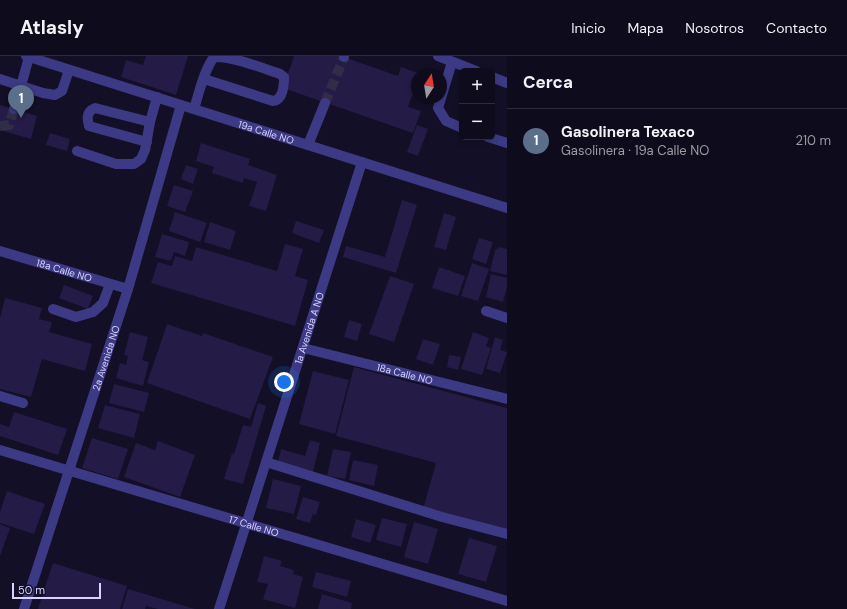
<!DOCTYPE html>
<html lang="es">
<meta charset="utf-8">
<style>
:root{--surface:#0e0b1c;--page:#171425;--text:#f1f3f6;--muted:#9b9ba3;--line:#2e2b3b;--accent:#00e5ff}
body{margin:0;font-family:"DM Sans",sans-serif;background:var(--page);color:var(--text)}
.controls{position:absolute;right:12px;top:12px;display:grid;overflow:hidden;border-radius:6px;box-shadow:0 2px 6px #0003}
.controls button{width:36px;height:36px;display:grid;place-items:center;padding:0;border:0;border-bottom:1px solid var(--line);background:var(--surface);color:var(--text);font:20px sans-serif}
.compass{position:absolute;left:411px;top:12px;width:36px;height:36px;border-radius:50%;background:var(--surface);box-shadow:0 2px 6px #0003;rotate:12deg}
.scale{position:absolute;left:12px;bottom:10px;width:89px;box-sizing:border-box;padding-left:4px;border:2px solid #d9d4ff;border-top:0;font-size:11px;line-height:14px;white-space:nowrap;color:#d9d4ff;-webkit-text-stroke:3px #130f26;paint-order:stroke}
.you{position:absolute;left:284px;top:326px;width:14px;height:14px;margin:-10px;border:3px solid #fff;border-radius:50%;background:#1a73e8;box-shadow:0 0 0 6px #1a73e833}
.badge{display:grid;place-items:center;width:26px;height:26px;border-radius:50%;background:var(--accent);color:#fff;font-size:13px;font-weight:700}
.pin{position:absolute;translate:-50% -33px;filter:drop-shadow(0 1px 2px #0008)}
.pin::after{content:'';position:absolute;top:21px;width:14px;height:12px;background:inherit;clip-path:polygon(0 0,100% 0,50% 100%)}
.list{margin:0;padding:0;list-style:none}
h2{display:flex;justify-content:space-between;align-items:center;height:52px;margin:0;padding:0 16px;font-size:17px}
h2 small{font-size:13px;font-weight:400;color:var(--muted)}
.list li{display:grid;grid-template-columns:26px 1fr auto;gap:12px;align-items:center;box-sizing:border-box;height:64px;padding:0 16px;border-top:1px solid var(--line)}
.list b{display:block;font-size:15px;white-space:nowrap}
.list p{margin:0;font-size:13px;white-space:nowrap;color:var(--muted)}
.list em{font-size:13px;font-style:normal;color:var(--muted)}
.map{position:relative;flex:none;width:507px;height:553px;overflow:hidden}
header{display:flex;align-items:center;gap:24px;box-sizing:border-box;height:56px;padding:0 20px;background:var(--surface);border-bottom:1px solid var(--line)}
header strong{font-size:19px}
nav{display:flex;gap:22px;margin-inline-start:auto;font-size:14px}
main{display:flex}
aside{flex:1;background:var(--surface)}
.map>svg:first-child{display:block}
.building{fill:#241b47}
.lines{fill:none;stroke-linecap:round;stroke-linejoin:round}
.minor-tunnel{stroke:#312d47;stroke-width:10;stroke-dasharray:10 5;stroke-linecap:butt}
.minor{stroke:#3d3a85;stroke-width:10}
.labels{text-anchor:middle;dominant-baseline:central;stroke-width:3;stroke-linejoin:round;paint-order:stroke}
.street-label{font-size:10px;fill:#d9d4ff;stroke:#130f26}
</style>
<header>
<strong>Atlasly</strong>
<nav><a>Inicio</a><a>Mapa</a><a>Nosotros</a><a>Contacto</a></nav>
</header>
<main>
<div class="map">
<svg width="507" height="553" viewBox="0 0 507 553">
<rect width="100%" height="100%" fill="#130f26"/>
<g class="building">
<polygon points="146,0 188,0 176,39 121,21 126,4 143,9"/>
<polygon points="294,0 341,0 398,20 401,11 421,18 417,18 417,26 408,51 421,55 413,77 283,32"/>
<polygon points="0,49 37,60 31,83 0,74"/>
<polygon points="417,69 428,73 418,100 407,96"/>
<polygon points="50,77 70,83 67,95 46,89"/>
<polygon points="201,87 250,103 248,109 277,119 266,155 249,150 257,126 244,122 243,127 212,117 214,111 196,105"/>
<polygon points="186,109 198,113 193,128 181,123"/>
<polygon points="174,129 193,135 185,156 167,150"/>
<polygon points="402,144 417,149 396,217 343,201 346,190 385,201"/>
<polygon points="175,156 207,167 200,186 169,175"/>
<polygon points="444,157 456,161 446,194 434,191"/>
<polygon points="296,165 324,174 319,187 292,177"/>
<polygon points="210,166 236,175 230,194 204,186"/>
<polygon points="162,178 189,186 185,200 174,196 171,205 155,201"/>
<polygon points="479,182 493,186 486,208 472,203"/>
<polygon points="285,188 303,193 295,220 308,224 295,270 151,227 158,206 172,210 175,200 192,205 196,191 277,215"/>
<polygon points="500,191 507,193 507,219 490,215 495,194"/>
<polygon points="472,207 489,213 478,245 461,240"/>
<polygon points="439,211 465,220 458,240 432,232"/>
<polygon points="491,218 507,222 507,231 503,246 486,241"/>
<polygon points="390,220 414,228 394,286 369,278"/>
<polygon points="64,229 93,240 88,253 59,242"/>
<polygon points="5,242 42,252 39,263 52,266 49,276 92,288 85,315 42,303 31,341 0,333 0,262"/>
<polygon points="349,264 362,268 357,285 344,281"/>
<polygon points="167,268 202,280 203,277 273,301 250,363 147,327"/>
<polygon points="130,276 148,281 142,304 149,306 143,330 116,322 120,307 126,309 128,300 124,299"/>
<polygon points="473,276 489,282 486,290 491,292 482,319 461,313"/>
<polygon points="495,281 503,284 500,294 507,296 500,317 486,313"/>
<polygon points="423,283 440,288 433,309 416,303"/>
<polygon points="449,299 461,301 458,314 447,311"/>
<polygon points="354,311 507,352 507,475 423,453 436,407 336,380"/>
<polygon points="313,315 349,324 335,378 299,368"/>
<polygon points="114,328 149,337 144,356 109,347"/>
<polygon points="258,347 266,350 243,428 224,423 232,397 234,398 243,369 251,371"/>
<polygon points="105,349 140,358 134,382 98,372"/>
<polygon points="14,356 67,373 58,399 0,380 0,368 9,371"/>
<polygon points="92,382 128,393 118,423 82,412"/>
<polygon points="310,384 320,387 313,416 278,406 281,393 305,400"/>
<polygon points="158,385 195,399 180,441 124,421 136,387 155,394"/>
<polygon points="333,393 351,396 345,423 327,420"/>
<polygon points="353,404 378,409 374,430 349,424"/>
<polygon points="273,423 301,430 294,458 266,452"/>
<polygon points="7,435 45,448 34,478 0,467 0,456"/>
<polygon points="303,441 320,446 316,459 313,458 310,467 296,463"/>
<polygon points="382,462 407,468 401,491 376,484"/>
<polygon points="356,463 376,469 370,487 351,481"/>
<polygon points="414,466 438,473 428,508 404,501"/>
<polygon points="0,468 10,472 0,500"/>
<polygon points="469,482 497,490 486,526 458,518"/>
<polygon points="264,500 282,505 280,510 294,514 293,518 303,521 295,552 263,543 268,528 257,526"/>
<polygon points="53,507 127,530 120,553 38,553"/>
<polygon points="316,516 351,525 347,541 312,531"/>
<polygon points="128,533 195,553 158,553 146,550 145,553 122,553"/>
<polygon points="322,538 352,547 351,553 318,553"/>
</g>
<g class="lines">
<g class="minor-tunnel">
<polyline points="325,47 344,1"/>
<polyline points="0,70 9,69 14,53"/>
</g>
<g class="minor">
<path id="s1" d="M26,0L507,152"/>
<polyline points="438,0 476,15"/>
<polyline points="344,1 344,0"/>
<polyline points="452,6 438,52 446,65 462,72"/>
<polyline points="492,21 507,27"/>
<polyline points="0,23 21,30 29,1"/>
<polyline points="14,53 21,30 43,37 55,39 62,35 69,14"/>
<path d="M194,53C199,37 204,14 214,1C232,0 262,12 280,18L284,21C284,30 283,44 273,45L204,23"/>
<polyline points="488,81 507,87"/>
<path d="M147,86L89,70C87,62 86,56 95,52L150,66"/>
<polyline points="308,89 325,47"/>
<polyline points="77,95 116,108 134,108 141,103 145,94 150,66 157,41"/>
<path id="s2" d="M0,195L128,233"/>
<polyline points="53,253 76,261 93,256 103,247 110,228"/>
<polyline points="486,255 507,262"/>
<path id="s3" d="M303,292L507,343"/>
<polyline points="0,340 23,347"/>
<path id="s4" d="M0,394L507,545"/>
<polyline points="266,406 442,461 507,478"/>
<path id="s5" d="M24,553L128,233L181,49"/>
<path id="s6" d="M219,553L362,106"/>
</g>
</g>
<g class="labels">
<g class="street-label">
<text stroke="none"><textPath href="#s1" startOffset="252">19a Calle NO</textPath></text>
<text stroke="none"><textPath href="#s2" startOffset="67">18a Calle NO</textPath></text>
<text stroke="none"><textPath href="#s6" startOffset="295">1a Avenida A NO</textPath></text>
<text stroke="none"><textPath href="#s5" startOffset="264">2a Avenida NO</textPath></text>
<text stroke="none"><textPath href="#s3" startOffset="105">18a Calle NO</textPath></text>
<text stroke="none"><textPath href="#s4" startOffset="265">17 Calle NO</textPath></text>
</g>
</g>
</svg>
<div class="controls">
<button>+</button>
<button>−</button>
</div>
<svg class="compass" viewBox="-18 -18 36 36"><path d="M0-13l5 13h-10z" fill="#e53935"/><path d="M0 13l5-13h-10z" fill="#9b9ba3"/></svg>
<div class="scale">50 m</div>
<div class="you"></div>
<div class="pin badge" style="left:21px;top:62px;background:#5c6f8a">1</div>
</div>
<aside>
<h2>Cerca<small></small></h2>
<ul class="list">
<li><span class="badge" style="background:#5c6f8a">1</span><div><b>Gasolinera Texaco</b><p>Gasolinera · 19a Calle NO</p></div><em>210 m</em></li>
</ul>
</aside>
</main>
